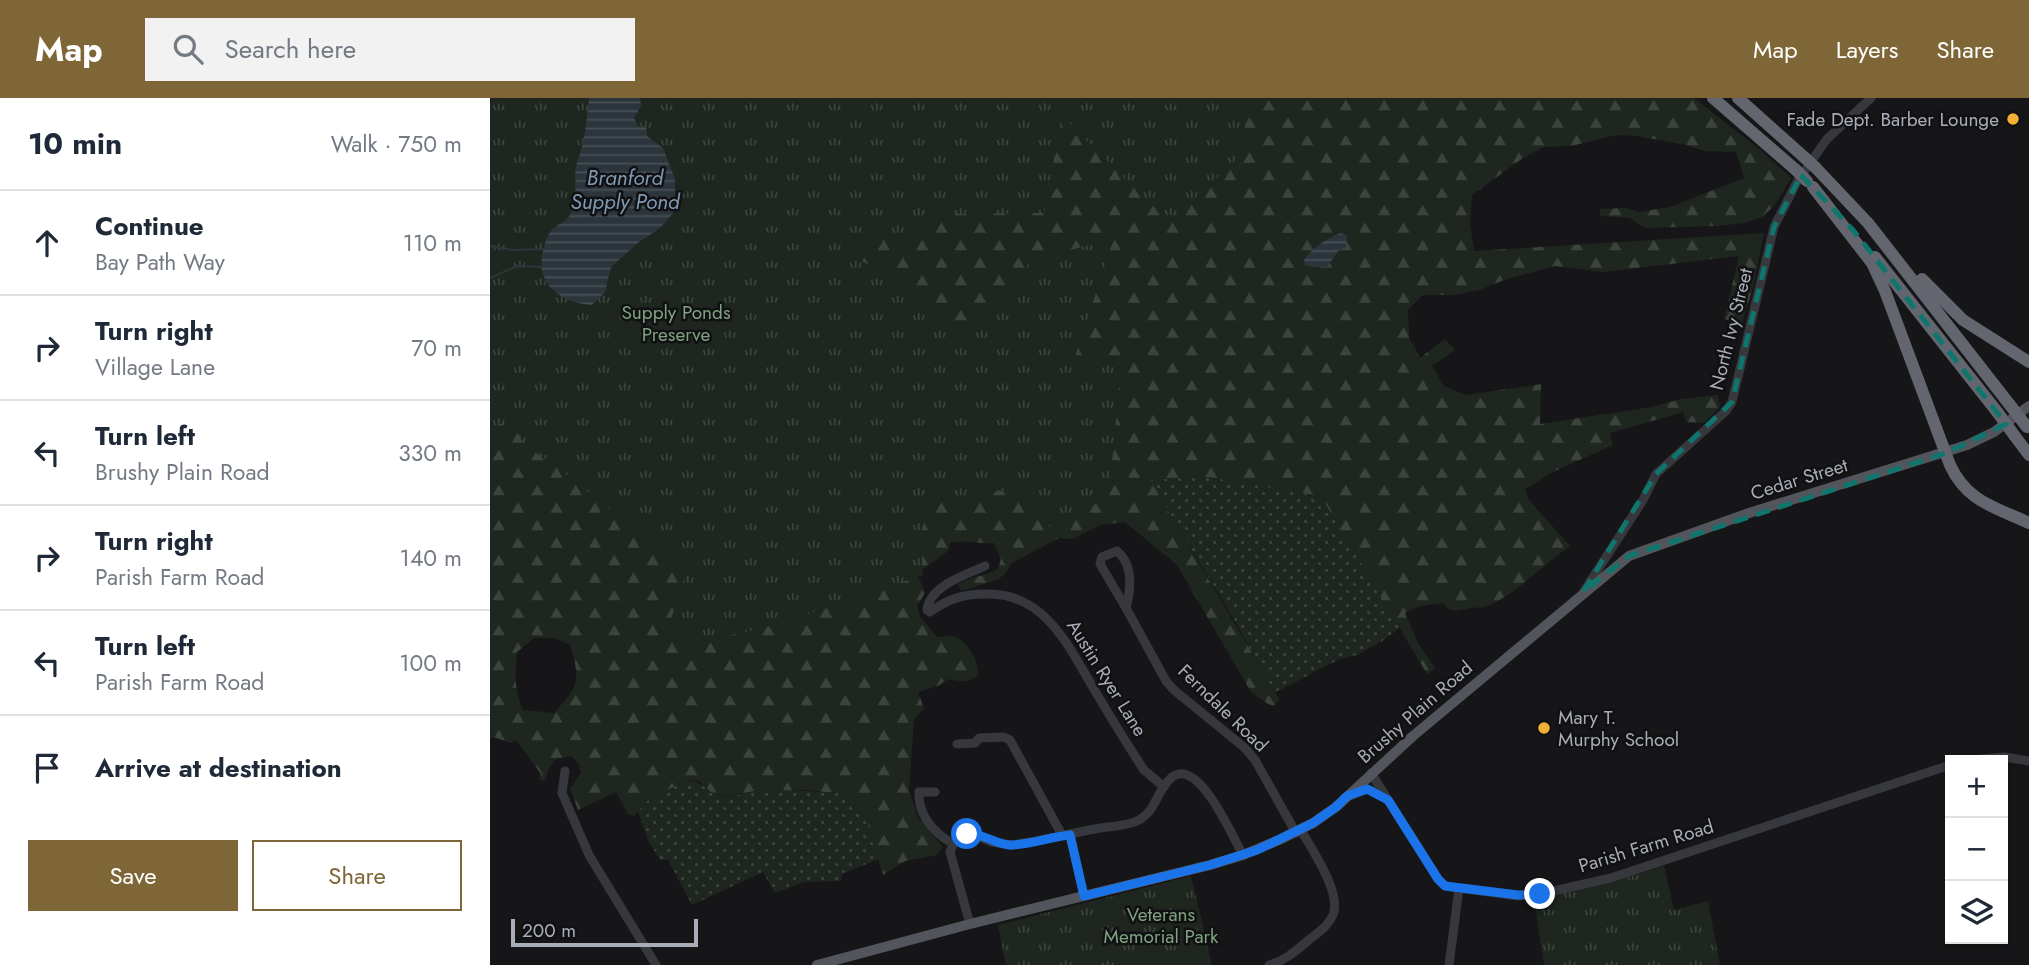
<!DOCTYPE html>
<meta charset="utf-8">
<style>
:root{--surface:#fff;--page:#f2f2f3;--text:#1f2937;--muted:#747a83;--line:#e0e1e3;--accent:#7e6636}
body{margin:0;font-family:Jost,sans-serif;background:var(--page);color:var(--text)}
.controls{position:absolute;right:21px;bottom:21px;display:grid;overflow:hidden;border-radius:0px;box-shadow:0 2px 5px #0004}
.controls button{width:63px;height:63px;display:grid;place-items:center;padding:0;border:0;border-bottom:2px solid var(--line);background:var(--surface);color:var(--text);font:35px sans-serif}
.scale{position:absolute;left:21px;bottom:18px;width:187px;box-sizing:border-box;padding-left:7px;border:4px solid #a8adb8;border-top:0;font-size:19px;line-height:24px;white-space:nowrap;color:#a8adb8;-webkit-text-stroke:5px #111113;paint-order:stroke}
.stop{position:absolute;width:21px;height:21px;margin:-16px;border:5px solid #1a73e8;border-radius:50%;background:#fff}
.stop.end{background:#1a73e8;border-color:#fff;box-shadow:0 2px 7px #0008}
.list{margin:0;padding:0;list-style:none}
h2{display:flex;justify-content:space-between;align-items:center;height:91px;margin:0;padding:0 28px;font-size:30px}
h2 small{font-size:23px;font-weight:400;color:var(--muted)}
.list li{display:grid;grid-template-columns:46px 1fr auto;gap:21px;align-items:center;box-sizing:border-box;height:105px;padding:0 28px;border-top:2px solid var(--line)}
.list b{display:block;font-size:26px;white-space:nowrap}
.list p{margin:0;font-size:23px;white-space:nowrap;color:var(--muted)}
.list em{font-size:23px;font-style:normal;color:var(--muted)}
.actions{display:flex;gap:14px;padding:21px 28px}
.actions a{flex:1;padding:16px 0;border:2px solid var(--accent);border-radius:0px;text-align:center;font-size:24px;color:var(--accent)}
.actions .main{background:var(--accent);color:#fff}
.icon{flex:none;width:38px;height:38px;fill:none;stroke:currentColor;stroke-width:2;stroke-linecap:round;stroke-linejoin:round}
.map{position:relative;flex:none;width:1539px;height:867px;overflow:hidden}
header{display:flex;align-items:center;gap:42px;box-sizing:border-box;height:98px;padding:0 35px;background:var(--accent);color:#fff}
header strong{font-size:33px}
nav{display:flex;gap:38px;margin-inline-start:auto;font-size:24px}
.search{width:490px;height:63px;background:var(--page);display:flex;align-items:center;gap:18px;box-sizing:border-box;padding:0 24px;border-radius:0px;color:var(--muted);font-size:26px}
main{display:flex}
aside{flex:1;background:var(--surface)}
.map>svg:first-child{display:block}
.grass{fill:url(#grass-dots)}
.forest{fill:url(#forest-firs);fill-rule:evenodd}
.park{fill:url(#park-tufts)}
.pitch{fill:#1e261f}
.water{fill:url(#water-rules)}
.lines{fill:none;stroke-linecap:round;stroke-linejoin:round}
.stream{stroke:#2c353c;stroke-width:2}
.minor{stroke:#37383d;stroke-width:9}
.major{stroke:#53555c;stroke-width:10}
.highway{stroke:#63666e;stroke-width:12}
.highway-bridge{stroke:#63666e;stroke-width:12}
.route{stroke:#1a73e8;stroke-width:9}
.marked{fill:none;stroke:#0f766e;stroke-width:5;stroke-dasharray:14 9;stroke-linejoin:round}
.poi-dot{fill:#f2b134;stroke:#111113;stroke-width:2.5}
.labels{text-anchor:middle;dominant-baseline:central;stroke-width:5;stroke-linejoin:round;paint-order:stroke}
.poi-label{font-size:19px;fill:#a8adb8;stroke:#111113;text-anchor:end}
.park-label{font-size:19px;fill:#7fa381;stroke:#111113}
.street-label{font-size:19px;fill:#a8adb8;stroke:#111113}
.water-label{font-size:21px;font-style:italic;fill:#7f9bb3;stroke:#111113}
</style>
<header>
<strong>Map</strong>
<div class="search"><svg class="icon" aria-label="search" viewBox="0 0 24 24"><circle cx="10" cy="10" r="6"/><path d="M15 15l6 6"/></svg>Search here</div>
<nav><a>Map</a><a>Layers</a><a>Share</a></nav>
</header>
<main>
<aside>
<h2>10 min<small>Walk · 750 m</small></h2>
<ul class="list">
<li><svg class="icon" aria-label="ahead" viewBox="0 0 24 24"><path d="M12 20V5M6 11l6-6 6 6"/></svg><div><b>Continue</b><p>Bay Path Way</p></div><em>110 m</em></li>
<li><svg class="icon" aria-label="right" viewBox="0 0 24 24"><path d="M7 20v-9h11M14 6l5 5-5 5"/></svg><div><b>Turn right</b><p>Village Lane</p></div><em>70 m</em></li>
<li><svg class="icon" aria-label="left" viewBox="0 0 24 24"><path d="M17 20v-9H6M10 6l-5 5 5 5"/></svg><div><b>Turn left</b><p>Brushy Plain Road</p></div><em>330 m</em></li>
<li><svg class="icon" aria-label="right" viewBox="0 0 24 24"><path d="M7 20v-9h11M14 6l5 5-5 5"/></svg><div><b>Turn right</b><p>Parish Farm Road</p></div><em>140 m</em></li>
<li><svg class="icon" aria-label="left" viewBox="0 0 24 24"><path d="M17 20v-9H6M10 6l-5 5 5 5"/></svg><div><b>Turn left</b><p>Parish Farm Road</p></div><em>100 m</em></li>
<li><svg class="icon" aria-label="arrive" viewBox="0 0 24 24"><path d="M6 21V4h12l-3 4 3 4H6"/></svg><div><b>Arrive at destination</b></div></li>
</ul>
<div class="actions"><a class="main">Save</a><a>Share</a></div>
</aside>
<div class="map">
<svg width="1539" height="867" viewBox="0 0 1539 867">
<defs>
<pattern id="grass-dots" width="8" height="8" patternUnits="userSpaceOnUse" patternTransform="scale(1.75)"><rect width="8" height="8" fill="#1e261f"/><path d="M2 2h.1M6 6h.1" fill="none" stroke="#3c433d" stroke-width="1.8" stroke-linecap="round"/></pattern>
<pattern id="forest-firs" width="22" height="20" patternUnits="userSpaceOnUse" patternTransform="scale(1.75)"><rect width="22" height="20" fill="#1e261f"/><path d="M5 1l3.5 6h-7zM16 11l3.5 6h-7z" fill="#3c433d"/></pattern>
<pattern id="park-tufts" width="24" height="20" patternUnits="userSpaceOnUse" patternTransform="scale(1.75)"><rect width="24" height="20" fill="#1e261f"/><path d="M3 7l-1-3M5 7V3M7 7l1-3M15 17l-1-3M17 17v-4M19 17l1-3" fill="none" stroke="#3c433d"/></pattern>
<pattern id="water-rules" width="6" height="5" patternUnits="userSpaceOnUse" patternTransform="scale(1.75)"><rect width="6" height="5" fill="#2c353c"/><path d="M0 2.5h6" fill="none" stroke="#485056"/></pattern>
</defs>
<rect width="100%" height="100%" fill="#161618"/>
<g class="grass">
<polygon points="680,379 718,379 831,398 911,529 891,544 867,557 850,561 784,595 746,525 659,381"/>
<path d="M199,682C213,684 223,699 238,699C247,699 256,693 265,693C296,690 328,694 359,696L377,723L389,761L352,776L351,783L314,784L285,795L273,774L202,807L178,762H170L158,742L148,714L159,700Z"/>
</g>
<path class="forest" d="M0,0H1204L1269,51L1301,80L1285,107L1272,119L1254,125L1227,128L1155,130L1139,120L1110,118V111L1135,110L1150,114L1180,109L1254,80L1246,54L1215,53L1196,47L1147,38L1126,37L1081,48L1054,49L1033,60L982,97L980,126L984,153L1274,135L1264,186L1252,225L1234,221L1249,158L1113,174L1065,168L1017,181L989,192L964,197H933L918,212L919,239L930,260L955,241L965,252L942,268L954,288L975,297L1051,286L1050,326L1162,309L1191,301L1228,297L1230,309L1214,325L1196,324L1193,314L1120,335L1123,347L1065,373L1035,391L1039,402L1080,448C1058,463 1016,505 993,509C988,510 982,509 977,511C966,513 960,515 953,505L930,508L915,515L928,545L945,570L937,576L831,398L718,379L660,382L789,601L785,608L778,606L761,594L687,467L635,424L610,427L583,441L569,440L522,465L515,476L507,482L471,493L468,486C481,479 495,478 508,471L511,461L504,445C488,446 474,441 460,445L458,453L427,475L435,495L427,508L430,518L447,539C452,539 461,537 465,539C479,544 489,564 488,577C478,585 470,584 458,581L448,588L428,594L434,610L424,622L419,693L428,719L453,749L447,757L415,763L393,777L377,723L359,696L313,692L263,693L238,699L221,694L209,683L199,682L160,700L144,718L138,716L126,694L88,712L80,690L91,676L89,666L81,658L66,661L58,672L56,681L52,683L49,680L51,676L26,642L20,645L4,639L0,641ZM44,540H65L80,547C91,583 89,588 64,615L33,612C24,592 25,574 27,554Z"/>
<g class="park">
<polygon points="0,0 747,0 760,49 679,124 572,18 554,115 455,116 436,137 378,137 359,155 442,205 476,235 505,216 522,199 540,163 624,140 584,262 631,269 619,395 568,436 520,391 437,407 431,439 433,477 285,527 201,546 180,524 197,472 60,364 34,347 22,323 0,329"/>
<polygon points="1174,768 1184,812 1218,803 1230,867 1054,867 1044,801 1121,785"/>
<polygon points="701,778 722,867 516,867 508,827"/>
</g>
<g class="pitch">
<polygon points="702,812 709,840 691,844 684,816"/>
<polygon points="706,847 711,867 626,867"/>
</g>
<g class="water">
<path d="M99,0H150L151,8L144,20L148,28H156L157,38L173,50L185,81V113L170,130L149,144L121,169L115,194L102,207C74,205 47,189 52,158C54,150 55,140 61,133C71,122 79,127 84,106C87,93 84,81 86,69C87,62 91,55 92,48C96,32 97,16 99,0Z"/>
<path d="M851,135L857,138L856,149L848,153L837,169H822L815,167L814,162C822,150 837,140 851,135Z"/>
</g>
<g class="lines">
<g class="stream">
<polyline points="0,148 23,152 54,151"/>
<polyline points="0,180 27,168 52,169"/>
</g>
<g class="minor">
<path d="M627,453C644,467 641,491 636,510L610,466L612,459Z"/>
<path d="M495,468C476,477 440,487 437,512L440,514C459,500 477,495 500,496C557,497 580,551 605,593C621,620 637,646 654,672L674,689"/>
<polyline points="1094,493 1153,402 1166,376 1236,313 1242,304 1284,129 1308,82 1337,41 1381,0"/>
<polyline points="636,510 676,583 684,592 755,650 765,662 806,735"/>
<polyline points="467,646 485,645 489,640 514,639 520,642 572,737"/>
<polyline points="1480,662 1514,659 1539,663"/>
<polyline points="75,673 72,695 99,757 166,867"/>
<polyline points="881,675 948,781 955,788 1028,798 1050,796 1121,780 1460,667"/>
<path d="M445,694H429C428,718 443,734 463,746"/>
<polyline points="862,697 877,691 894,698"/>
<polyline points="580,736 594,798"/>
<path d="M480,826L460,754C464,743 470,737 482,735L501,744L521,747C549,744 577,736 605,731C619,728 634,729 647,723C666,714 666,694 680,681C707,654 743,740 753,757"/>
<path d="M779,867C795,863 808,851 820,841C829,834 838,828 843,817C852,795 822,752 811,732"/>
<polyline points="959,867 969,790"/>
</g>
<polyline class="major" points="327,867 480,826 720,767 753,757 789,742 823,725 846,709 923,638 1139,458 1259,415 1477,347 1504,334 1539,308"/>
<g class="highway">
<polyline points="1223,0 1306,72"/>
<polyline points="1248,0 1314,59"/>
<polyline points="1326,70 1378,125 1520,307"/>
<path d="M1323,89L1382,165L1395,193L1460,367C1477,404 1505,409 1539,425"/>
<polyline points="1385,159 1508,315"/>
<polyline points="1432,181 1473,222 1539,264"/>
<polyline points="1524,337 1539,357"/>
</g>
<g class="highway-bridge">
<polyline points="1314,59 1326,70"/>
<polyline points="1306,72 1317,83"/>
<polyline points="1520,307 1537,329"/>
<polyline points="1508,315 1524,337"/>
</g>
</g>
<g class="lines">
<path class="route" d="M477,736C491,734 504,746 519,747C540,747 559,739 580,737L594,798L720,767L767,752L823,725L846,709L857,698L877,691L898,702L948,781L955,788L1028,797L1050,796"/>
</g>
<path class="marked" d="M1311,77L1363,132L1516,326L1456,355L1139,458L1093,494L1166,376L1242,304L1284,129Z"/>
<g class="poi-dot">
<circle cx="1523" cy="21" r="7"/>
<circle cx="1054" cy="630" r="7"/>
</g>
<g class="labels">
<g class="poi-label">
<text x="1509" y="21">Fade Dept. Barber Lounge</text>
<text x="1068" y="619" text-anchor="start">Mary T.<tspan x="1068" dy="22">Murphy School</tspan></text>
</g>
<g class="park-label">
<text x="186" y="214">Supply Ponds<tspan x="186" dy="22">Preserve</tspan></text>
<text x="671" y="816">Veterans<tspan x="671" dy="22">Memorial Park</tspan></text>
</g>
<g class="street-label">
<text transform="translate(1241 231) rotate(-76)">North Ivy Street</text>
<text transform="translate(1309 381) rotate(-17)">Cedar Street</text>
<text transform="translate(617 580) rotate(58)">Austin Ryer Lane</text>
<text transform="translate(733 610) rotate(44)">Ferndale Road</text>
<text transform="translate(925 614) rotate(-41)">Brushy Plain Road</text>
<text transform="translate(1156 748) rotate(-17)">Parish Farm Road</text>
</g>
<g class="water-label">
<text x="135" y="80">Branford<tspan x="135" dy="24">Supply Pond</tspan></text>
</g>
</g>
</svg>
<div class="controls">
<button>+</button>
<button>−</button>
<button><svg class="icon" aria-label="layers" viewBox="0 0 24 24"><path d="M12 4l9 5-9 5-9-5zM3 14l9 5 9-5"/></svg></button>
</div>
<div class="scale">200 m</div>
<div class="stop" style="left:477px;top:736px"></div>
<div class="stop end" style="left:1050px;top:796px"></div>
</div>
</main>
